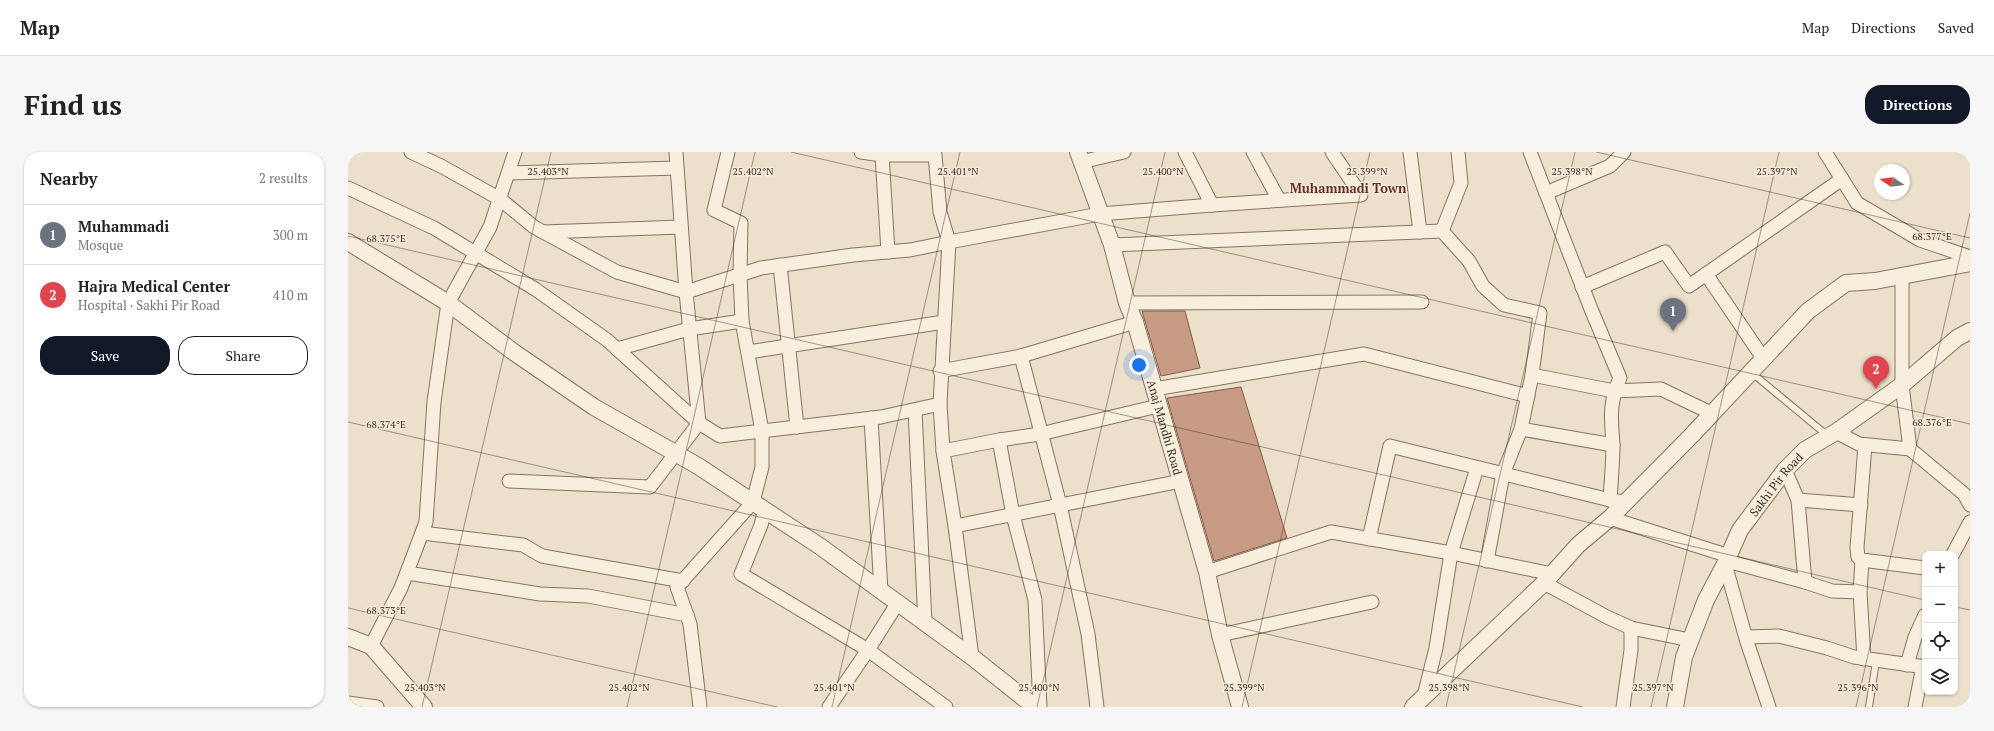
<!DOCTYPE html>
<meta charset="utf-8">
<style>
:root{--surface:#fff;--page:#f6f6f6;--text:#222;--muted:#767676;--line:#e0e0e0;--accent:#111827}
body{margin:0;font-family:"PT Serif",serif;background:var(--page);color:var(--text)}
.controls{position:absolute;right:12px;bottom:12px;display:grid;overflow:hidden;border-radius:8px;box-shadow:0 1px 3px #0004}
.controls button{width:36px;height:36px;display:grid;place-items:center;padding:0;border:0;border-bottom:1px solid var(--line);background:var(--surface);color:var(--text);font:20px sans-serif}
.compass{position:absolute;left:1526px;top:12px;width:36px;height:36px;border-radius:50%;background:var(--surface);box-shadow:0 1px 3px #0004;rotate:283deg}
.you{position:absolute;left:791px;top:213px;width:14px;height:14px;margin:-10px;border:3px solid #fff;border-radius:50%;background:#1a73e8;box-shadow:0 0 0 6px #1a73e833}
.badge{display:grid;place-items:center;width:26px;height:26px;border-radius:50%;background:var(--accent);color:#fff;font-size:13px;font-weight:700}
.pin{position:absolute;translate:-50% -33px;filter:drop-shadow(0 1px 2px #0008)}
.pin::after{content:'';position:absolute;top:21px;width:14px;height:12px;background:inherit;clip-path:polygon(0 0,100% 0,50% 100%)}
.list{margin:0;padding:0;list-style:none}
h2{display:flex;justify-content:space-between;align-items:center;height:52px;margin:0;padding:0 16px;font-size:17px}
h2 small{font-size:13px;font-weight:400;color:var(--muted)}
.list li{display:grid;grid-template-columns:26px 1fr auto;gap:12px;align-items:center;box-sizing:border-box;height:60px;padding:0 16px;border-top:1px solid var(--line)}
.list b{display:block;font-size:15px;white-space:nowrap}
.list p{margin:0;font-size:13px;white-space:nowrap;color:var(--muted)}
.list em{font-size:13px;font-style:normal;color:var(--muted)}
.actions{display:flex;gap:8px;padding:12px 16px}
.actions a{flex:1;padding:9px 0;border:1px solid var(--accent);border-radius:16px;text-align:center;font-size:14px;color:var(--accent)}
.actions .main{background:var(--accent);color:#fff}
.icon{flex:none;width:22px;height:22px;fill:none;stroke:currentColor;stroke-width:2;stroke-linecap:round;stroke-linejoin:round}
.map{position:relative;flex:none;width:1622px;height:555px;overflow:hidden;border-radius:16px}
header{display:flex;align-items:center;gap:24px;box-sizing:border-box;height:56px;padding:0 20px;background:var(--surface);border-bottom:1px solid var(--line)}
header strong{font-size:19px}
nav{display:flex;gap:22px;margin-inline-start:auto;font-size:14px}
.intro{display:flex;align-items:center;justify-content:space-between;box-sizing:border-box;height:96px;padding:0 24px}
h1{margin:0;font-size:28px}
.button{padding:10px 18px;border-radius:16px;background:var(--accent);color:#fff;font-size:14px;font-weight:700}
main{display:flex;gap:24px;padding:0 24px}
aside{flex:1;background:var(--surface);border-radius:16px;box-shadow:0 1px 3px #0004}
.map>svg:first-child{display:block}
.building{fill:#c79b84;stroke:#855b48}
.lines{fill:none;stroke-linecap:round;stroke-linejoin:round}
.service-casing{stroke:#887260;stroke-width:8}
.minor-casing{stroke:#887260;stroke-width:15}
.tertiary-casing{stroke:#887260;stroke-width:18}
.service{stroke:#f7eede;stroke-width:6}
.minor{stroke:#f7eede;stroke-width:13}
.tertiary{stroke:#f7eede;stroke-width:16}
.ticks{fill:none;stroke:#3a2c22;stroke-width:1;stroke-opacity:0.45}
.labels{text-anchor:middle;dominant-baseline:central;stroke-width:3;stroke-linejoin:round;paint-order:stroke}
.street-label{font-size:12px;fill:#3a2c22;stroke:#f4eada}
.neighbourhood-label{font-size:13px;font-weight:bold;fill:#632d25;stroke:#f4eada}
.ticks-label{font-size:10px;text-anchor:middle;fill:#3a2c22;stroke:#f4eada;stroke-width:3;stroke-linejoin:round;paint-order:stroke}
</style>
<header>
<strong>Map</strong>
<nav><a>Map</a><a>Directions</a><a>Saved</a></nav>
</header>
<div class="intro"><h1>Find us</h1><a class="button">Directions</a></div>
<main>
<aside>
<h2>Nearby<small>2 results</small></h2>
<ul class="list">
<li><span class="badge" style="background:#6b7280">1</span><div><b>Muhammadi</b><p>Mosque</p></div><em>300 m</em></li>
<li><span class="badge" style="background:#e0444e">2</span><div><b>Hajra Medical Center</b><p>Hospital · Sakhi Pir Road</p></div><em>410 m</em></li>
</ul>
<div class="actions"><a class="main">Save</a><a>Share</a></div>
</aside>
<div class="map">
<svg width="1622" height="555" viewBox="0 0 1622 555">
<rect width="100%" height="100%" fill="#ece0cb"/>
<g class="building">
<polygon points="794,159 837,159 852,216 813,224"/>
<polygon points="893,235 939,386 866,409 819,246"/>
</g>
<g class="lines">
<g class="service-casing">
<g id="service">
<polyline points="1404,221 1480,284"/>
<polyline points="1521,555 1528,509"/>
</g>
</g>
<g class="minor-casing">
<g id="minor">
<polyline points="63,0 93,14 152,47 186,75 269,120 338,140 413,116 505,103 562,98 601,90 592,60 587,3 534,3"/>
<polyline points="380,0 366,58 393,71 392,122 394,169"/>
<polyline points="513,0 534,3 540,100"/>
<polyline points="837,0 864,53"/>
<polyline points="905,0 931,48"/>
<polyline points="1062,0 1072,80"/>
<path d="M1182,0L1243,157L1272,226C1261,250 1263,267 1265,292C1265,311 1263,330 1262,348L1277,350"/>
<polyline points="1477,0 1509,51 1572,88 1622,105"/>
<polyline points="733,10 776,0"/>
<polyline points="161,21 329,16"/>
<polyline points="0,36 86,76 187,137 259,188 351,271 372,284 533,265 592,252 595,299 607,374 624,505"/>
<polyline points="1198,41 1262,14 1276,0"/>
<polyline points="1094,79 1121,109 1135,134 1156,153 1192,161 1184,223 1173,277 1155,322 1139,409"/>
<polyline points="1094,79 1113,31 1110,0"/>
<polyline points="195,80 333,75"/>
<polyline points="764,93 1094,79"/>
<polyline points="432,113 449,275"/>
<polyline points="1358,122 1415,206"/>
<polyline points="1554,124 1554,233 1562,297 1616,342 1622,353"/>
<polyline points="1234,135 1317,100 1341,134 1494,27"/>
<polyline points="779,151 1074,150"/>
<polyline points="269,197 341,177 394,169 414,279 414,315 405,350 329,435 342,472 352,555"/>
<polyline points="400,200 596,170"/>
<polyline points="673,204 787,170"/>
<polyline points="592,219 673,204 712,353 740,482 749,555"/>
<polyline points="1184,223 1266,239 1313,237 1365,262"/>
<polyline points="806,237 1016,202 1180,244"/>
<polyline points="592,252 601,90 752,62 864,53 1013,43 984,0"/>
<polyline points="567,258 577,471"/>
<polyline points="523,266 533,439"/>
<polyline points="1173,277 1265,293"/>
<polyline points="1488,280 1511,292 1562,297"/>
<polyline points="651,288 665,363 687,448 692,555"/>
<polyline points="1517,293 1509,396 1510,405 1514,408 1577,416"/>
<polyline points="595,299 651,288 692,282 810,254"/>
<polyline points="1437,318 1450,348 1457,430"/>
<polyline points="161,329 302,335 351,271 338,140 328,0"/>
<polyline points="1450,348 1513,353"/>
<polyline points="417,358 413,373 393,422 520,498 598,555"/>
<polyline points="1262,366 1381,404"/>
<polyline points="607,374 833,329"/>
<polyline points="74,381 175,393 194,404 335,429"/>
<polyline points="1021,387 1042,294 1262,348"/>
<polyline points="1605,402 1622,370"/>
<polyline points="1514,408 1512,440 1516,507"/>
<polyline points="1379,409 1457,430 1484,439 1512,440"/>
<polyline points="1377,412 1399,490 1421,555"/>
<polyline points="859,420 983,380 1103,401 1204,422"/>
<polyline points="59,421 192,442 240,444 339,463"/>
<polyline points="1196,431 1259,465 1283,476 1342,488"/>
<polyline points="872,483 1024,450"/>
<polyline points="1398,485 1431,484 1479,496 1506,505 1577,515"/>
<polyline points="23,494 53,436 78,370 86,250 100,151 142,75 167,0"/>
<polyline points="1559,513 1567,485 1577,463"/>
<polyline points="1076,544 1088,496 1103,401 1129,316"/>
<polyline points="0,551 29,555"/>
<polyline points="481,555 520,498 549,452"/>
<polyline points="1275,555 1283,498 1283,476"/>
<polyline points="1567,555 1575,514"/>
</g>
</g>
<g class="tertiary-casing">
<g id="tertiary">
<path id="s1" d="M730,0L764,93L779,151L787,170L859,420L872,483L892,555"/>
<polyline points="0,90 100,151 167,201 246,255 350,314 473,395 624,505 687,555"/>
<polyline points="0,485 23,494 76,555"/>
<polyline points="1065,555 1196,431 1230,393 1262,366 1344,283 1460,159 1498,131 1527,129 1622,111"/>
<path id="s2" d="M1327,555L1336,505L1358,448L1377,412L1392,378L1437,318L1457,298L1488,280L1554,233L1609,186L1622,179"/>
</g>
</g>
<use href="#service" class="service"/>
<use href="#minor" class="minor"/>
<use href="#tertiary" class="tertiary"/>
</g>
<path class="ticks" d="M443,0L1622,272M1248,0L1622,86M0,84L1577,448M0,270L1235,555M1607,455L1622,458M0,456L429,555M74,555L203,0M279,555L407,0M484,555L612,0M689,555L817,0M894,555L1022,0M1098,555L1227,0M1303,555L1431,0M1508,555L1622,61"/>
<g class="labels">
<g class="street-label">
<text stroke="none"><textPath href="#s1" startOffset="289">Anaj Mandhi Road</textPath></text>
<text stroke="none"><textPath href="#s2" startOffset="248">Sakhi Pir Road</textPath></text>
</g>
<g class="neighbourhood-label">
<text x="1000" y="36">Muhammadi Town</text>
</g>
</g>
<g class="ticks-label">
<text x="200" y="23">25.403°N</text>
<text x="405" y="23">25.402°N</text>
<text x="610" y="23">25.401°N</text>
<text x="815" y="23">25.400°N</text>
<text x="1019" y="23">25.399°N</text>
<text x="1224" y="23">25.398°N</text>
<text x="1429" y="23">25.397°N</text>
<text x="1584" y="88">68.377°E</text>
<text x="38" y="90">68.375°E</text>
<text x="1584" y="274">68.376°E</text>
<text x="38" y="276">68.374°E</text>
<text x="38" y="462">68.373°E</text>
<text x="77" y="539">25.403°N</text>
<text x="281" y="539">25.402°N</text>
<text x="486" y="539">25.401°N</text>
<text x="691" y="539">25.400°N</text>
<text x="896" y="539">25.399°N</text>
<text x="1101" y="539">25.398°N</text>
<text x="1305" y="539">25.397°N</text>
<text x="1510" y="539">25.396°N</text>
</g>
</svg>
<div class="controls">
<button>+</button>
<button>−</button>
<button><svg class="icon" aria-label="locate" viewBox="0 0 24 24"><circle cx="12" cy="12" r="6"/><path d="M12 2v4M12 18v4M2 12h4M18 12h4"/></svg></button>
<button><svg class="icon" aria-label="layers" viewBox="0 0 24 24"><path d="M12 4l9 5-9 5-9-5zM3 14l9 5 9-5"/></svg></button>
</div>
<svg class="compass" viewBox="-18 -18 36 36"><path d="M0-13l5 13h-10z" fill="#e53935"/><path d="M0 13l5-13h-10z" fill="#767676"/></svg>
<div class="you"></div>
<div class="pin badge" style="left:1325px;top:179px;background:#6b7280">1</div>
<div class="pin badge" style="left:1528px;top:237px;background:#e0444e">2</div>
</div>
</main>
